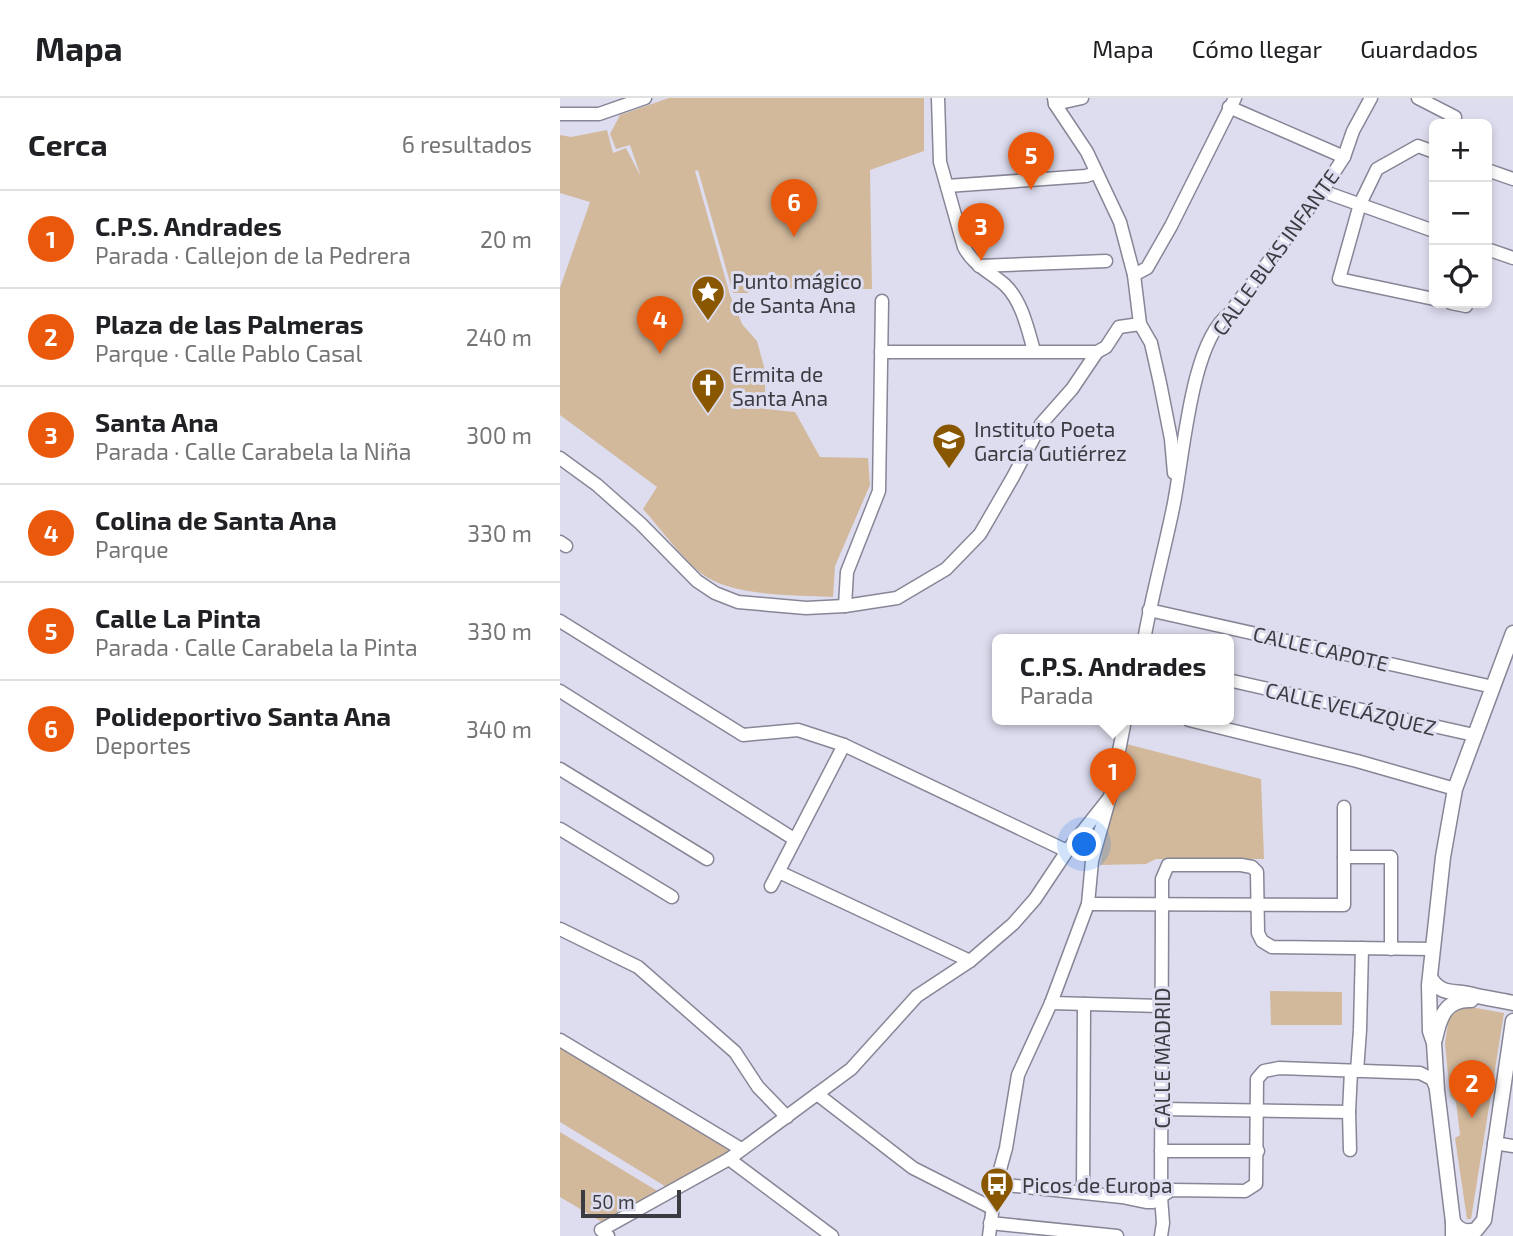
<!DOCTYPE html>
<html lang="es">
<meta charset="utf-8">
<style>
:root{--surface:#fff;--page:#f6f6f6;--text:#202124;--muted:#757577;--line:#e0e0e0;--accent:#ea580c}
body{margin:0;font-family:"Exo 2",sans-serif;background:var(--page);color:var(--text)}
.controls{position:absolute;right:21px;top:21px;display:grid;overflow:hidden;border-radius:10px;box-shadow:0 4px 10px #0003}
.controls button{width:63px;height:63px;display:grid;place-items:center;padding:0;border:0;border-bottom:2px solid var(--line);background:var(--surface);color:var(--text);font:35px sans-serif}
.scale{position:absolute;left:21px;bottom:18px;width:100px;box-sizing:border-box;padding-left:7px;border:4px solid #3b3b42;border-top:0;font-size:19px;line-height:24px;white-space:nowrap;color:#3b3b42;-webkit-text-stroke:5px #ddddef;paint-order:stroke}
.you{position:absolute;left:525px;top:747px;width:24px;height:24px;margin:-18px;border:5px solid #fff;border-radius:50%;background:#1a73e8;box-shadow:0 0 0 10px #1a73e833}
.badge{display:grid;place-items:center;width:46px;height:46px;border-radius:50%;background:var(--accent);color:#fff;font-size:23px;font-weight:700}
.pin{position:absolute;translate:-50% -58px;filter:drop-shadow(0 2px 4px #0008)}
.pin::after{content:'';position:absolute;top:37px;width:24px;height:21px;background:inherit;clip-path:polygon(0 0,100% 0,50% 100%)}
.popup{position:absolute;left:432px;top:536px;width:242px;height:91px;box-sizing:border-box;display:grid;place-content:center;border-radius:10px;background:var(--surface);filter:drop-shadow(0 2px 5px #0005);font-size:23px;white-space:nowrap;color:var(--muted)}
.popup b{font-size:26px;color:var(--text)}
.popup::after{content:'';position:absolute;left:50%;top:100%;margin-left:-14px;border:14px solid transparent;border-top-color:var(--surface)}
.list{margin:0;padding:0;list-style:none}
h2{display:flex;justify-content:space-between;align-items:center;height:91px;margin:0;padding:0 28px;font-size:30px}
h2 small{font-size:23px;font-weight:400;color:var(--muted)}
.list li{display:grid;grid-template-columns:46px 1fr auto;gap:21px;align-items:center;box-sizing:border-box;height:98px;padding:0 28px;border-top:2px solid var(--line)}
.list b{display:block;font-size:26px;white-space:nowrap}
.list p{margin:0;font-size:23px;white-space:nowrap;color:var(--muted)}
.list em{font-size:23px;font-style:normal;color:var(--muted)}
.icon{flex:none;width:38px;height:38px;fill:none;stroke:currentColor;stroke-width:2;stroke-linecap:round;stroke-linejoin:round}
.map{position:relative;flex:none;width:953px;height:1138px;overflow:hidden}
header{display:flex;align-items:center;gap:42px;box-sizing:border-box;height:98px;padding:0 35px;background:var(--surface);border-bottom:2px solid var(--line)}
header strong{font-size:33px}
nav{display:flex;gap:38px;margin-inline-start:auto;font-size:24px}
main{display:flex}
aside{flex:1;background:var(--surface)}
.map>svg:first-child{display:block}
.green{fill:#d2b99c}
.lines{fill:none;stroke-linecap:round;stroke-linejoin:round}
.minor-casing{stroke:#868697;stroke-width:15}
.tertiary-casing{stroke:#868697;stroke-width:17}
.minor{stroke:#fff;stroke-width:12}
.tertiary{stroke:#fff;stroke-width:14}
.labels{text-anchor:middle;dominant-baseline:central;stroke-width:6;stroke-linejoin:round;paint-order:stroke}
.street-label{font-size:21px;fill:#3b3b42;stroke:#ddddef}
.poi-label{font-size:21px;fill:#3b3b42;stroke:#ddddef;text-anchor:start}
</style>
<header>
<strong>Mapa</strong>
<nav><a>Mapa</a><a>Cómo llegar</a><a>Guardados</a></nav>
</header>
<main>
<aside>
<h2>Cerca<small>6 resultados</small></h2>
<ul class="list">
<li><span class="badge">1</span><div><b>C.P.S. Andrades</b><p>Parada · Callejon de la Pedrera</p></div><em>20 m</em></li>
<li><span class="badge">2</span><div><b>Plaza de las Palmeras</b><p>Parque · Calle Pablo Casal</p></div><em>240 m</em></li>
<li><span class="badge">3</span><div><b>Santa Ana</b><p>Parada · Calle Carabela la Niña</p></div><em>300 m</em></li>
<li><span class="badge">4</span><div><b>Colina de Santa Ana</b><p>Parque</p></div><em>330 m</em></li>
<li><span class="badge">5</span><div><b>Calle La Pinta</b><p>Parada · Calle Carabela la Pinta</p></div><em>330 m</em></li>
<li><span class="badge">6</span><div><b>Polideportivo Santa Ana</b><p>Deportes</p></div><em>340 m</em></li>
</ul>
</aside>
<div class="map">
<svg width="953" height="1138" viewBox="0 0 953 1138">
<rect width="100%" height="100%" fill="#ddddef"/>
<g class="green">
<path d="M109,0H364V53L310,72L312,191L192,190L188,195H173L138,72L135,73L170,197L182,226L197,243L204,269L206,311L235,314L260,359L308,360L310,387L275,468L273,499C236,497 170,499 141,475C122,460 100,430 83,411L97,389L0,317V190L30,104L0,95V37L11,39L47,32L53,55L66,50L81,79L70,47L56,51L50,36L60,17Z"/>
<polygon points="563,645 701,681 704,761 596,761 586,766 540,767"/>
<polygon points="710,893 782,894 782,927 711,927"/>
<polygon points="905,908 944,915 911,1121 907,1121 895,1040 900,1037 896,1004 890,998 885,945 889,919"/>
<polygon points="0,947 173,1053 108,1090 0,1024"/>
<polygon points="0,1034 99,1094 42,1124 0,1099"/>
</g>
<g class="lines">
<g class="minor-casing">
<g id="minor">
<path d="M378,0L380,64L404,149C413,167 430,174 445,187C462,203 468,232 474,253"/>
<polyline points="494,0 495,6 527,54 560,124 574,177 580,226 591,245 600,285 611,341 614,375"/>
<polyline points="858,0 895,19"/>
<polyline points="495,6 522,0"/>
<polyline points="669,9 784,59"/>
<polyline points="0,16 39,16 85,0"/>
<polyline points="874,54 858,48 817,71 800,106 779,181 874,201"/>
<polyline points="927,72 953,81"/>
<polyline points="387,88 526,78 535,75"/>
<polyline points="762,93 874,133"/>
<polyline points="927,151 953,160"/>
<polyline points="419,168 546,163"/>
<polyline points="574,177 587,170 611,128 675,0"/>
<polyline points="891,205 906,208 906,205"/>
<polyline points="321,254 537,254 546,249 559,229 580,226"/>
<polyline points="0,360 37,387 81,426 137,483 155,495 178,504 246,510 285,508 337,500 386,471 420,436 453,379 481,326 512,291 537,254"/>
<polyline points="0,444 6,448"/>
<polyline points="285,508 287,474 319,393 322,203"/>
<polyline points="589,512 933,589"/>
<polyline points="0,523 183,637 238,632 284,647 507,753"/>
<path d="M584,542C592,497 604,454 613,410C623,364 630,244 669,216L762,93L784,59L793,33L811,0"/>
<polyline points="668,582 914,637"/>
<polyline points="0,593 234,741"/>
<polyline points="629,622 797,663 895,691"/>
<polyline points="0,671 147,761"/>
<polyline points="0,731 112,799"/>
<polyline points="784,759 831,759 831,851"/>
<polyline points="219,774 410,863"/>
<polyline points="211,788 284,647"/>
<polyline points="528,806 784,807 784,709"/>
<polyline points="0,831 78,869 175,954 198,989 227,1019"/>
<polyline points="491,905 601,908"/>
<polyline points="0,942 181,1051"/>
<polyline points="797,973 800,932 802,850"/>
<polyline points="257,996 353,1070 432,1110"/>
<polyline points="602,1011 789,1014 791,973"/>
<polyline points="789,1014 790,1052"/>
<polyline points="934,1045 953,1048"/>
<polyline points="601,1053 698,1053"/>
<polyline points="169,1061 272,1138"/>
<polyline points="436,1086 562,1099 586,1104 593,1104 611,1092 685,1093 696,1086 697,981 704,973 719,970 860,975 872,981 877,992"/>
<polyline points="523,1094 524,906"/>
<polyline points="430,1125 557,1138"/>
<polyline points="48,1138 41,1132 169,1061 291,971 357,898 410,863 453,826 475,801 507,753 550,699"/>
<polyline points="429,1138 436,1086 446,1050 458,977 491,905 528,806 532,763 550,699 565,622"/>
<polyline points="601,1138 603,1125 601,1099 602,806 602,781 608,767 681,767 692,769 697,774 698,835 702,843 712,849 873,851"/>
</g>
</g>
<g class="tertiary-casing">
<g id="tertiary">
<path d="M871,881C882,898 895,892 913,897C926,900 939,902 953,905"/>
<path d="M875,941C880,918 886,901 911,902"/>
<path d="M893,1124C899,1133 906,1135 916,1132L924,1122L953,923"/>
<polyline points="893,1138 893,1124 877,992 874,945 870,933 869,887 883,759 895,691 953,535"/>
</g>
</g>
<use href="#minor" class="minor"/>
<use href="#tertiary" class="tertiary"/>
</g>
<defs>
<g id="sight-pin" transform="scale(1.75)"><path d="M0 17L-7.5 6A9.5 9.5 0 1 1 7.5 6Z" fill="#885700" stroke="#ddddef"/><path d="M0-6L1.8-2.2L6-1.7L2.9 1.2L3.7 5.4L0 3.3L-3.7 5.4L-2.9 1.2L-6-1.7L-1.8-2.2Z" fill="#fff"/></g>
<g id="church-pin" transform="scale(1.75)"><path d="M0 17L-7.5 6A9.5 9.5 0 1 1 7.5 6Z" fill="#885700" stroke="#ddddef"/><path d="M-1.2-6h2.4v3.5h3.3v2.4h-3.3V6h-2.4V-.1h-3.3v-2.4h3.3Z" fill="#fff"/></g>
<g id="university-pin" transform="scale(1.75)"><path d="M0 17L-7.5 6A9.5 9.5 0 1 1 7.5 6Z" fill="#885700" stroke="#ddddef"/><path d="M0-5L7-2L0 1L-7-2ZM-4 1L0 2.5L4 1V4Q0 6-4 4Z" fill="#fff"/></g>
<g id="bus-pin" transform="scale(1.75)"><path d="M0 17L-7.5 6A9.5 9.5 0 1 1 7.5 6Z" fill="#885700" stroke="#ddddef"/><path d="M-5-6H5V4H4V6H2V4H-2V6H-4V4H-5ZM-3.5-4V0h7V-4ZM-3.5 1.2v1.5H-2V1.2ZM2 1.2v1.5H3.5V1.2Z" fill="#fff"/></g>
</defs>
<g fill-rule="evenodd">
<use href="#sight-pin" x="148" y="194"/>
<use href="#church-pin" x="148" y="287"/>
<use href="#university-pin" x="389" y="342"/>
<use href="#bus-pin" x="437" y="1086"/>
</g>
<g class="labels">
<g class="street-label">
<text transform="translate(715 154) rotate(-54)">CALLE BLAS INFANTE</text>
<text transform="translate(761 550) rotate(13)">CALLE CAPOTE</text>
<text transform="translate(791 610) rotate(13)">CALLE VELÁZQUEZ</text>
<text transform="translate(601 960) rotate(-90)">CALLE MADRID</text>
</g>
<g class="poi-label">
<text x="172" y="182">Punto mágico<tspan x="172" dy="24">de Santa Ana</tspan></text>
<text x="172" y="275">Ermita de<tspan x="172" dy="24">Santa Ana</tspan></text>
<text x="414" y="330">Instituto Poeta<tspan x="414" dy="24">García Gutiérrez</tspan></text>
<text x="462" y="1086">Picos de Europa</text>
</g>
</g>
</svg>
<div class="controls">
<button>+</button>
<button>−</button>
<button><svg class="icon" aria-label="locate" viewBox="0 0 24 24"><circle cx="12" cy="12" r="6"/><path d="M12 2v4M12 18v4M2 12h4M18 12h4"/></svg></button>
</div>
<div class="scale">50 m</div>
<div class="you"></div>
<div class="pin badge" style="left:553px;top:708px">1</div>
<div class="popup"><b>C.P.S. Andrades</b>Parada</div>
<div class="pin badge" style="left:912px;top:1020px">2</div>
<div class="pin badge" style="left:421px;top:163px">3</div>
<div class="pin badge" style="left:100px;top:256px">4</div>
<div class="pin badge" style="left:471px;top:92px">5</div>
<div class="pin badge" style="left:234px;top:139px">6</div>
</div>
</main>
